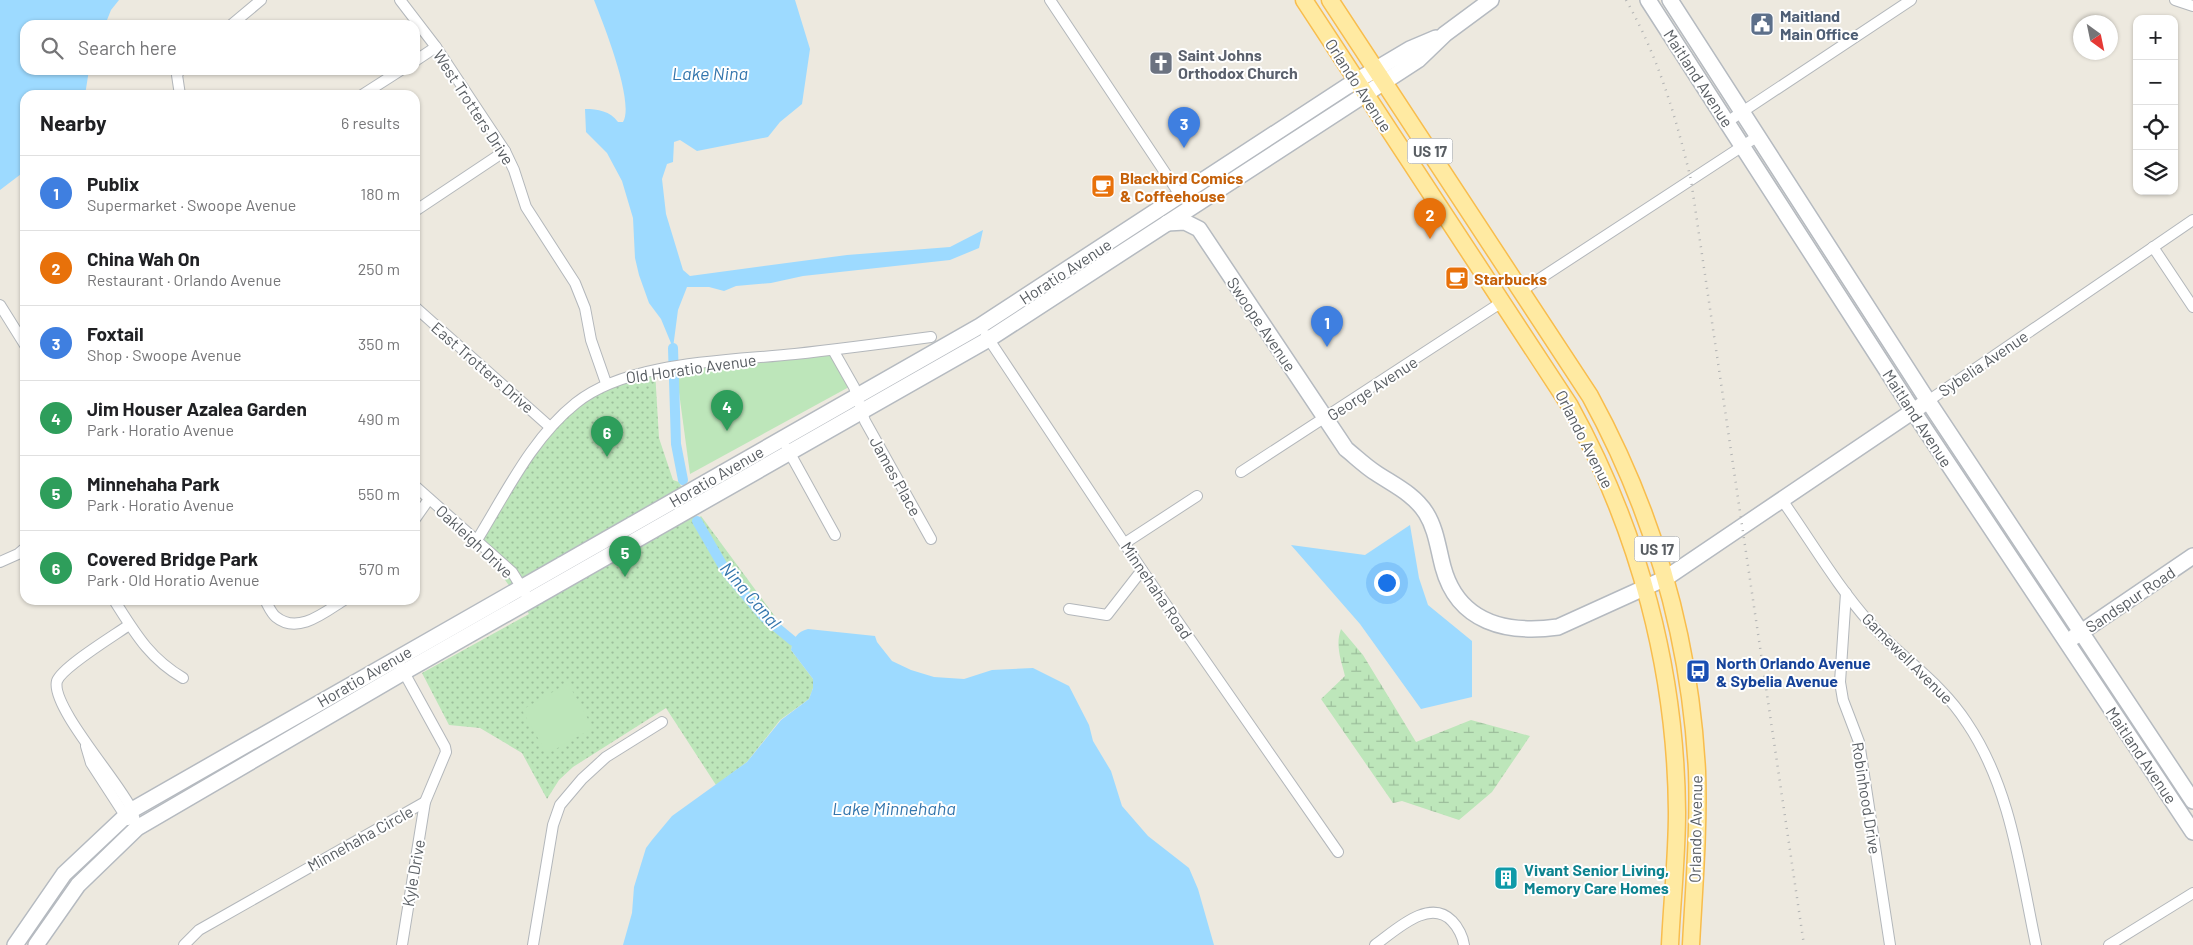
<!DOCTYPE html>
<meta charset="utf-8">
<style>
:root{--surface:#fff;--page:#f2f2f2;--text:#202124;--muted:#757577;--line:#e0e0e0;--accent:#0b8043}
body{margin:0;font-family:Barlow,sans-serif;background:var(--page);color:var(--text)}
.controls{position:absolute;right:15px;top:15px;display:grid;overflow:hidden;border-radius:10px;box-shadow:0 1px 4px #0004}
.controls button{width:45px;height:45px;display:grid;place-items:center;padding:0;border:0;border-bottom:1px solid var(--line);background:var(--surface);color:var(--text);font:25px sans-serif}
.compass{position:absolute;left:2073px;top:15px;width:45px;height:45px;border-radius:50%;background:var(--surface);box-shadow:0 1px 4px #0004;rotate:147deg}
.you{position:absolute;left:1386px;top:582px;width:18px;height:18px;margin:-12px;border:4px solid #fff;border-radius:50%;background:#1a73e8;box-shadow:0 0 0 8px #1a73e833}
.badge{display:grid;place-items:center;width:32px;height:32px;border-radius:50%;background:var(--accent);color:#fff;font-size:16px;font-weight:700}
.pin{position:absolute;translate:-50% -41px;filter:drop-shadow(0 1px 2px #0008)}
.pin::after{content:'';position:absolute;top:26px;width:18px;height:15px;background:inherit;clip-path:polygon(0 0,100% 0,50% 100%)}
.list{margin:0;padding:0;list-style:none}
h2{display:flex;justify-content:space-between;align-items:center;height:65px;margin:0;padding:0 20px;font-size:21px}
h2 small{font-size:16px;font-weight:400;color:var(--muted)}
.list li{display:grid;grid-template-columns:32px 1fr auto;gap:15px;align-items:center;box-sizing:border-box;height:75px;padding:0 20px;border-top:1px solid var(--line)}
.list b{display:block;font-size:19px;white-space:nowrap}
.list p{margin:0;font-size:16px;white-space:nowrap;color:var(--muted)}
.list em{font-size:16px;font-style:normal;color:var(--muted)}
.icon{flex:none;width:28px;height:28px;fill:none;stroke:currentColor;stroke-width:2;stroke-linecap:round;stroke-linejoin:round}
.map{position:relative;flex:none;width:2193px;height:945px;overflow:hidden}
.search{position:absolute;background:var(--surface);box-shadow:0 1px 4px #0004;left:20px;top:20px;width:400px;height:55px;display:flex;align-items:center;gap:12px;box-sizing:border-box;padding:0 18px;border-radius:15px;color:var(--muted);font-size:19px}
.panel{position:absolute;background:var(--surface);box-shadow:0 1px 4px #0004;left:20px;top:90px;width:400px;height:515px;border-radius:15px}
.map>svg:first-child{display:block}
.grass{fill:url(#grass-dots)}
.wetland{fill:url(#wetland-marsh)}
.garden{fill:#bde6ba}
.water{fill:#9ddaff}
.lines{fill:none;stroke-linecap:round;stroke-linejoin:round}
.canal{stroke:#9ddaff;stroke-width:10}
.street-casing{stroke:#b3b7bb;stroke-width:12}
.secondary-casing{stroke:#b5bac0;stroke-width:18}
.primary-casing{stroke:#f8bd4d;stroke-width:19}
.street{stroke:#fff;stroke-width:10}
.secondary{stroke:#fff;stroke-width:15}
.primary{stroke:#ffeaa2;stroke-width:16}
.rail{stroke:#b2b3b3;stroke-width:2.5;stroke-dasharray:1 6;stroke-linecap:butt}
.labels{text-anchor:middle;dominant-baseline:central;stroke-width:4;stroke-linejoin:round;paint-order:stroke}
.shield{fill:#fff;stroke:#8a8e91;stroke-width:1}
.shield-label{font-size:15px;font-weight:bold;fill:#585d62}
.service-label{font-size:16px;font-weight:bold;fill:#4e5e75;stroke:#fff;text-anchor:start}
.worship-label{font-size:16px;font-weight:bold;fill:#5b616d;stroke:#fff;text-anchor:start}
.street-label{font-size:16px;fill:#585d62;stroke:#fff}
.food-label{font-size:16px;font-weight:bold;fill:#c56008;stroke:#fff;text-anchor:start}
.transit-label{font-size:16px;font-weight:bold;fill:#164399;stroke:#fff;text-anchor:start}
.culture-label{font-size:16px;font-weight:bold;fill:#0d838f;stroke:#fff;text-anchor:start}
.water-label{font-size:18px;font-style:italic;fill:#3476ad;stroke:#fff}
</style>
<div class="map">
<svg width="2193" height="945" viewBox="0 0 2193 945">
<defs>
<pattern id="grass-dots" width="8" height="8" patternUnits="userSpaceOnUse" patternTransform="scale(1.25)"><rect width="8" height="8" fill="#bde6ba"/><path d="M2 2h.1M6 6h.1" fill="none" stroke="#9cbe9b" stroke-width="1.8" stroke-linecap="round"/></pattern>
<pattern id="wetland-marsh" width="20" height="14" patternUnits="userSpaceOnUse" patternTransform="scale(1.25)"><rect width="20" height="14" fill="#bde6ba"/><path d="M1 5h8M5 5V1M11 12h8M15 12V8" fill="none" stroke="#9cbe9b"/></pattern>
</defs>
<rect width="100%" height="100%" fill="#ede9df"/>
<polygon class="grass" points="655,371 659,438 673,480 679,482 697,520 701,516 793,641 791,650 813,679 813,688 809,699 780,720 747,762 716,785 666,708 573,767 559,780 547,799 522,753 480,728 449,725 422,673 529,614 477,540 517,476 576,403"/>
<path class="wetland" d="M1341,629L1363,655L1416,742L1471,720L1530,736L1492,792L1459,820L1402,801L1393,803L1321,699L1345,676C1341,660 1335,645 1341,629Z"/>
<g class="garden">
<polygon points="829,354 849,387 690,474 676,370"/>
<polygon points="568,683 593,728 547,754 522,710"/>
</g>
<g class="water">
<polygon points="0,0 119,0 111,10 105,25 25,25 25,70 89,70 85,95 25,95 25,171 0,190"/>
<path d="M594,0H795L810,49L802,104L780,122L768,137L697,151L680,140L674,142L673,162L667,164L662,179L666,214L683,270L690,276L847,255L950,247L983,230L979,248L950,260L803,276L771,283L736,286L724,291L709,287H687L678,310L673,348L661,319L649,303L639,275L635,258L633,218L622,181L607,153L586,132L585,109C598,109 610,111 618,122H623C635,102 603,23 594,0Z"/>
<polygon points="1410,525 1419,578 1428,605 1472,641 1472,697 1421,709 1360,624 1291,545 1365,555"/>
<path d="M808,629L875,636L877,642L892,661L911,670L934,677L964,679L992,670L1033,668L1069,686L1089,725L1093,741L1111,771L1122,806L1148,836L1189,868L1198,889L1214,945H623L632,913L634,887L646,848L652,840L672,816L747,762L781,720L809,699L813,688V679L791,650C793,638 797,632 808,629Z"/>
</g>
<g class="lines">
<g class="canal">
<polyline points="673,348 676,444 683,480"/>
<polyline points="697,521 727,573 764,617 793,641"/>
</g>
<g class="street-casing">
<g id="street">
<polyline points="400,0 436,47 505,151 514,170 526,207 575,283 585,308 591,340 606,383"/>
<polyline points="1050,0 1180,195"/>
<polyline points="2175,0 2193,6"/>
<polyline points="231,25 261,0"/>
<polyline points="415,61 436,47"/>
<polyline points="180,95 177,75 180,70"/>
<polyline points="362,95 401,70"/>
<polyline points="1727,122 1911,0"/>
<polyline points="415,211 505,151"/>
<polyline points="2153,247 2193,307"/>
<polyline points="1521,291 1758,136"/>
<polyline points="0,305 25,345"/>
<polyline points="415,307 550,427"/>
<polyline points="986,335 1142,570 1338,852"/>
<polyline points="833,350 854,387 865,421 931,539"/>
<polyline points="1928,401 2193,220"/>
<polyline points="787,448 835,535"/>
<polyline points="1241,472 1502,302"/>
<polyline points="415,486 512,572 525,593"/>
<path d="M1782,500C1811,541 1837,586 1870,623C1902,659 1940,681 1967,723C2011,788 2020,870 2036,945"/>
<polyline points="415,519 429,499"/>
<path d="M477,540C506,493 532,438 576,403C628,361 730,361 795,354C841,349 886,343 931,337"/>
<polyline points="1125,543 1197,496"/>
<polyline points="0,562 18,554 25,548"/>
<polyline points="1846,593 1840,682 1843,700 1859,742 1890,945"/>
<path d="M114,600C135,633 149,658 183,678"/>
<path d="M265,600C268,605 271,613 276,617C298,635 325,612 344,600"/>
<polyline points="1069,609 1107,615 1142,570"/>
<path d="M129,625C115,635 62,667 57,681C50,706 120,783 132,810C134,815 135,822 137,828"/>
<polyline points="401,667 445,747 446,752 425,802 402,945"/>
<polyline points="86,746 91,763 128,820"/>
<polyline points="184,945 199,930 425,802"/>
<polyline points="533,945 553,825 560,805 582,779 606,757 662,722"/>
<path d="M1375,945C1395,931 1429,897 1452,921C1458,927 1463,937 1464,945"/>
<polyline points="2109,945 2193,893"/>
</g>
</g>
<g class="secondary-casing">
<g id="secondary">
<polyline points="1648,0 1913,411 2193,832"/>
<polyline points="1670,0 1928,401 2193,801"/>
<path d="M1167,223L1185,222L1199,229L1346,449C1356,457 1365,466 1376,473C1394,485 1414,494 1426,513C1436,529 1438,548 1443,567C1458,623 1507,634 1558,627L1666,578L1928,401"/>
<polyline points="2074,637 2193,556"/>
<polyline points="15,945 64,874 132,810 980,326 1346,87 1410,49 1436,38"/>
<polyline points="36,945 78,885 137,828 404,672 989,339 1418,60 1445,34 1491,0"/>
</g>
</g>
<g class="primary-casing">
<g id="primary">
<path d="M1304,0L1570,406C1639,531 1676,670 1677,812C1677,857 1672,901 1670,945"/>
<path d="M1330,0L1590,396C1654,513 1690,638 1697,771C1699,829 1694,887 1691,945"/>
</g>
</g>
<use href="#street" class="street"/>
<use href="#secondary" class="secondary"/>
<use href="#primary" class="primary"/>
<path class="rail" d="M1626,0C1658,56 1676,117 1691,180L1804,945"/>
</g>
<defs>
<g id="civic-square" transform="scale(1.25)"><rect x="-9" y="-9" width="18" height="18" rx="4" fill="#5c6f8a" stroke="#fff"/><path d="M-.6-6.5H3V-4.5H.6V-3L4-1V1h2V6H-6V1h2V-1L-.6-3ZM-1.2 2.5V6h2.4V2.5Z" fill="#fff"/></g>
<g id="church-square" transform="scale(1.25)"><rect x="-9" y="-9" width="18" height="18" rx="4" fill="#6b7280" stroke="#fff"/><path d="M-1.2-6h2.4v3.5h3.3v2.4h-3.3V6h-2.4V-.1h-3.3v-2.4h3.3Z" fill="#fff"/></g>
<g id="cafe-square" transform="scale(1.25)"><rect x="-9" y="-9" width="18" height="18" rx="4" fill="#e8710a" stroke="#fff"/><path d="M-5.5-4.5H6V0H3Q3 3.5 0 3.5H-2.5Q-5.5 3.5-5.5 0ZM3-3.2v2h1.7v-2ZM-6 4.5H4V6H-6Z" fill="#fff"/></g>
<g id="bus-square" transform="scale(1.25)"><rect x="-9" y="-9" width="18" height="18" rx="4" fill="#1a4fb4" stroke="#fff"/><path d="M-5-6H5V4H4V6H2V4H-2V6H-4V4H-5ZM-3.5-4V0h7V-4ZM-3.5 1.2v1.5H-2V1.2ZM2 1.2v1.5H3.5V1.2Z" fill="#fff"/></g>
<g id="building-square" transform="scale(1.25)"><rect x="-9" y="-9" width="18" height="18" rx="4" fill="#0f9aa8" stroke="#fff"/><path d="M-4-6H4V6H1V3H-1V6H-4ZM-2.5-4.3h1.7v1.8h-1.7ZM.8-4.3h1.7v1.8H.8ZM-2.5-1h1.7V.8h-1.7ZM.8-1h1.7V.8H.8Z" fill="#fff"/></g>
</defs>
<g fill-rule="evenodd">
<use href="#civic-square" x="1762" y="24"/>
<use href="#church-square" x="1161" y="63"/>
<use href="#cafe-square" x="1103" y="186"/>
<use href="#cafe-square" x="1457" y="278"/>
<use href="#bus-square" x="1698" y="671"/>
<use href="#building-square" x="1506" y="878"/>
</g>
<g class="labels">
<g class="shield">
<rect x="1407.5" y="138.5" width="45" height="25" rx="4"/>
<rect x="1634.5" y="536.5" width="45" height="25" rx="4"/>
</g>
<g class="shield-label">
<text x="1430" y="151">US 17</text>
<text x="1657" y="549">US 17</text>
</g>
<g class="service-label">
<text x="1780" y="15">Maitland<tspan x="1780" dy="18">Main Office</tspan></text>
</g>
<g class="worship-label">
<text x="1178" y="54">Saint Johns<tspan x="1178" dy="18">Orthodox Church</tspan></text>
</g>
<g class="street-label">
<text transform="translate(1699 78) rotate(57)">Maitland Avenue</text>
<text transform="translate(1359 85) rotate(57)">Orlando Avenue</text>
<text transform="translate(474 107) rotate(57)">West Trotters Drive</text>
<text transform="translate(1065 271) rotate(-33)">Horatio Avenue</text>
<text transform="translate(1262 324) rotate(56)">Swoope Avenue</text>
<text transform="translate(1983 363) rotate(-34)">Sybelia Avenue</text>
<text transform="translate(483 367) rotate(41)">East Trotters Drive</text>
<text transform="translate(691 368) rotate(-8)">Old Horatio Avenue</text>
<text transform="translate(1372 388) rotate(-33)">George Avenue</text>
<text transform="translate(1918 418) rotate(57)">Maitland Avenue</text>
<text transform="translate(1585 439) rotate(63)">Orlando Avenue</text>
<text transform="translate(716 476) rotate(-30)">Horatio Avenue</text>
<text transform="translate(896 476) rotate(61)">James Place</text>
<text transform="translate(475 541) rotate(43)">Oakleigh Drive</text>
<text transform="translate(1157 590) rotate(56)">Minnehaha Road</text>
<text transform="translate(2130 599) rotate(-34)">Sandspur Road</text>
<text transform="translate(1908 658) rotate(45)">Gamewell Avenue</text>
<text transform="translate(364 676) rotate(-30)">Horatio Avenue</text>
<text transform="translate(2142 755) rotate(56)">Maitland Avenue</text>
<text transform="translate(1867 798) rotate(81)">Robinhood Drive</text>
<text transform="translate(1695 829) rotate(-89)">Orlando Avenue</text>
<text transform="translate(360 838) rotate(-29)">Minnehaha Circle</text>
<text transform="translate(413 873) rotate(-80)">Kyle Drive</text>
</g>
<g class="food-label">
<text x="1120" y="177">Blackbird Comics<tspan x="1120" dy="18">&amp; Coffeehouse</tspan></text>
<text x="1474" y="278">Starbucks</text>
</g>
<g class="transit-label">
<text x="1716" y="662">North Orlando Avenue<tspan x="1716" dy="18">&amp; Sybelia Avenue</tspan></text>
</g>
<g class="culture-label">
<text x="1524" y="869">Vivant Senior Living,<tspan x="1524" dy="18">Memory Care Homes</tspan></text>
</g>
<g class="water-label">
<text x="710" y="73">Lake Nina</text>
<text transform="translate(751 595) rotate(49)">Nina Canal</text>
<text x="894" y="808">Lake Minnehaha</text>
</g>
</g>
</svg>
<div class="controls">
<button>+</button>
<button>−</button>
<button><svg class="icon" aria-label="locate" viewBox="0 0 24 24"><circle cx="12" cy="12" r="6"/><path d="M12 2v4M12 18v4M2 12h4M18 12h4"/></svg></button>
<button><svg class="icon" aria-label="layers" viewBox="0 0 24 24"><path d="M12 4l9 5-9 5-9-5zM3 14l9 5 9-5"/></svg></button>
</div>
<svg class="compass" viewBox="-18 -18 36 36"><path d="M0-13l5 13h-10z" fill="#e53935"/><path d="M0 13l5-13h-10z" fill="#757577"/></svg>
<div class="you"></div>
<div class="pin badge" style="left:1327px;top:347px;background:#3f7fe0">1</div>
<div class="pin badge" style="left:1430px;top:239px;background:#e8710a">2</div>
<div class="pin badge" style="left:1184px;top:148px;background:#3f7fe0">3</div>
<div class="pin badge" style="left:727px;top:431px;background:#2e9e5b">4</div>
<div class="pin badge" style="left:625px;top:577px;background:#2e9e5b">5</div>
<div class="pin badge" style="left:607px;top:457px;background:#2e9e5b">6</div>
<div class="search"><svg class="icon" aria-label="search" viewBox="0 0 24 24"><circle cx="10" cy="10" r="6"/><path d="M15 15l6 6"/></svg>Search here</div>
<section class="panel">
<h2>Nearby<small>6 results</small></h2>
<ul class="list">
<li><span class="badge" style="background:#3f7fe0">1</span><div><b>Publix</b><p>Supermarket · Swoope Avenue</p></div><em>180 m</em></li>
<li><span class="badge" style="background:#e8710a">2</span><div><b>China Wah On</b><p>Restaurant · Orlando Avenue</p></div><em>250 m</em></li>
<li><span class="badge" style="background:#3f7fe0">3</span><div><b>Foxtail</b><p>Shop · Swoope Avenue</p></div><em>350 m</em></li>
<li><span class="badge" style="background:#2e9e5b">4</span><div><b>Jim Houser Azalea Garden</b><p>Park · Horatio Avenue</p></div><em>490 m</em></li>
<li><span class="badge" style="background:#2e9e5b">5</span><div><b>Minnehaha Park</b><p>Park · Horatio Avenue</p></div><em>550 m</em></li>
<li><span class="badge" style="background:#2e9e5b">6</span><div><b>Covered Bridge Park</b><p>Park · Old Horatio Avenue</p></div><em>570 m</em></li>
</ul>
</section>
</div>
